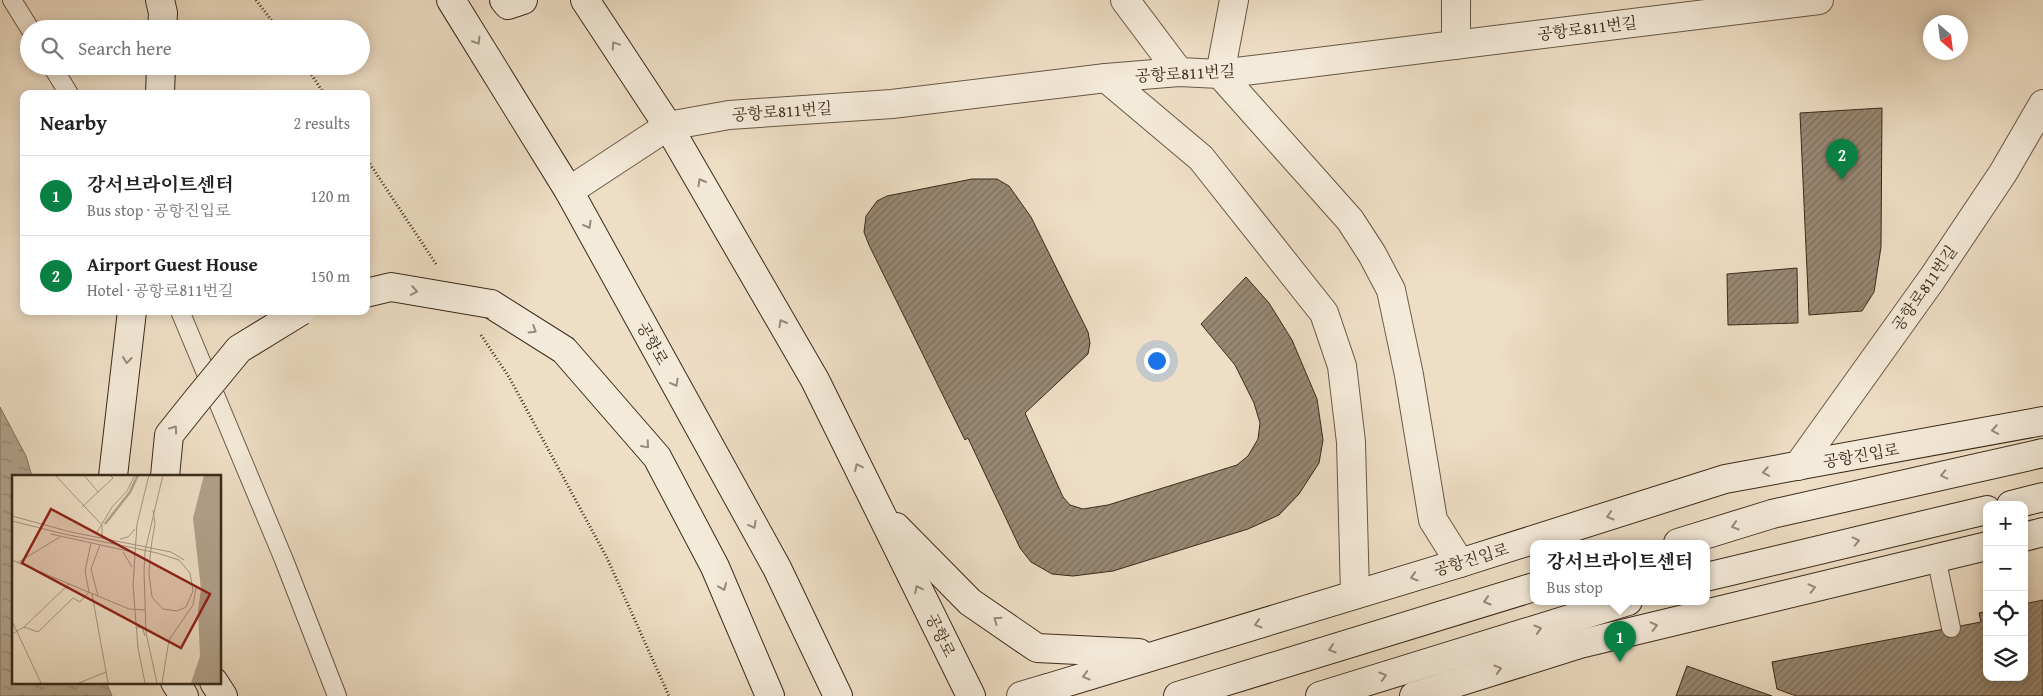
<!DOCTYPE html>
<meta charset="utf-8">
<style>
:root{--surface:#fff;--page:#f6f6f6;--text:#222;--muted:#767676;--line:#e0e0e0;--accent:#0b8043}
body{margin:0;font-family:"Gentium Book Plus","Noto Serif KR",serif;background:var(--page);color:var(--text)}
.controls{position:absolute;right:15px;bottom:15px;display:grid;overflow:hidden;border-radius:10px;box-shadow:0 2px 12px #0003}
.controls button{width:45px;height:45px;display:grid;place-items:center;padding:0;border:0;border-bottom:1px solid var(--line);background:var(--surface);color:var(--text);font:25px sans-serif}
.compass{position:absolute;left:1923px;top:15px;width:45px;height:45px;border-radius:50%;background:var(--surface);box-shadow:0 2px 12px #0003;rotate:152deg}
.you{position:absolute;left:1156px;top:360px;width:18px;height:18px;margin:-12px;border:4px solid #fff;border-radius:50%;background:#1a73e8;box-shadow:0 0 0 8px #1a73e833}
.badge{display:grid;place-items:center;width:32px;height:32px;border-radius:50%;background:var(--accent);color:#fff;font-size:16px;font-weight:700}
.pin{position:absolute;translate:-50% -41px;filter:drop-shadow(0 1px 2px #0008)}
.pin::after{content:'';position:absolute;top:26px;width:18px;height:15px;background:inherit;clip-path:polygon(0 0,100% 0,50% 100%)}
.popup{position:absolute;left:1530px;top:540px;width:180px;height:65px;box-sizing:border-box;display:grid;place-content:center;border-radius:10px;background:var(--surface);filter:drop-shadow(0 1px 4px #0005);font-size:16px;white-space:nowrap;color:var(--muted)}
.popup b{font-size:19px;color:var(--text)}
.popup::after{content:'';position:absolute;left:50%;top:100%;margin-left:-10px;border:10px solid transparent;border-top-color:var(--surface)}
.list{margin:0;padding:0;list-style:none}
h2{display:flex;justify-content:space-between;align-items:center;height:65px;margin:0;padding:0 20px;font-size:21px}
h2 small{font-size:16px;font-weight:400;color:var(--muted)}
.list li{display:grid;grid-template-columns:32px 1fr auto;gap:15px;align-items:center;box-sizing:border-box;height:80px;padding:0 20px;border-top:1px solid var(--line)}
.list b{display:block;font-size:19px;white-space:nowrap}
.list p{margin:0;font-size:16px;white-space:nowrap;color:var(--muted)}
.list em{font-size:16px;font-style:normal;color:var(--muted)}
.icon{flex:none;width:28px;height:28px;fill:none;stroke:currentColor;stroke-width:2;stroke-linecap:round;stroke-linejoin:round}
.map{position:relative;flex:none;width:2043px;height:696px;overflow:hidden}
.search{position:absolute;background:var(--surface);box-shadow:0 2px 12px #0003;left:20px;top:20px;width:350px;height:55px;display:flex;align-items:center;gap:12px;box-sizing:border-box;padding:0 18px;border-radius:28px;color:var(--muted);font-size:19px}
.panel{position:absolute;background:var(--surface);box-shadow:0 2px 12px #0003;left:20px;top:90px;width:350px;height:225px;border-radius:10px}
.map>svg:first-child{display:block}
.water{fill:url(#water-ripples);stroke:#81725e}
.building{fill:url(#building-hatch);stroke:#3a2b1a}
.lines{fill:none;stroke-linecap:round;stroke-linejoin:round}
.service-casing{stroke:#675845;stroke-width:20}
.minor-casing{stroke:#675845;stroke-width:30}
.secondary-casing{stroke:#3a2b1a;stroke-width:30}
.path{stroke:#3a2b1a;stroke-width:3;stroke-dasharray:1 2.5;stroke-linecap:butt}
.service{stroke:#f4ead9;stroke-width:18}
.minor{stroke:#f4ead9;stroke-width:28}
.secondary{stroke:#f4ead9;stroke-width:28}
.secondary-bridge-casing{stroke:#3a2b1a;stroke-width:30;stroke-linecap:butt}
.secondary-bridge{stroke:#f4ead9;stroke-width:28}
.oneway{stroke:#978a7a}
.labels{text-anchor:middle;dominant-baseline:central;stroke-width:4;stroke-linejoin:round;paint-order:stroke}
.street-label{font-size:16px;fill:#3a2b1a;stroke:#f4ead9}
.inset-river{fill:none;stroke:#b1a18b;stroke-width:2.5}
.inset-road{fill:none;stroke:#a69681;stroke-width:1}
.view{fill:#8f2418;fill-opacity:0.15;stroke:#8f2418;stroke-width:2.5}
.inset-edge{fill:none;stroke:#3a2b1a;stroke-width:2.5}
</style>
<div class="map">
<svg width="2043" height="696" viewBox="0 0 2043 696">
<defs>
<pattern id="water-ripples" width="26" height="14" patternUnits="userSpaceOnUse" patternTransform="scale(1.25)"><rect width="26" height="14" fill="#b1a18b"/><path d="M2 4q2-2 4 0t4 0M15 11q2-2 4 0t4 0" fill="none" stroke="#918371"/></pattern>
<pattern id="building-hatch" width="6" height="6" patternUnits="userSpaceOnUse" patternTransform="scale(1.25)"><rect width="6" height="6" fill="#988873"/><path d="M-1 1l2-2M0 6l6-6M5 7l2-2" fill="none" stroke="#7d6f5e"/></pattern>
</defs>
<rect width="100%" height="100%" fill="#eedec5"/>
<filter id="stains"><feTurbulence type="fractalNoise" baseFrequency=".004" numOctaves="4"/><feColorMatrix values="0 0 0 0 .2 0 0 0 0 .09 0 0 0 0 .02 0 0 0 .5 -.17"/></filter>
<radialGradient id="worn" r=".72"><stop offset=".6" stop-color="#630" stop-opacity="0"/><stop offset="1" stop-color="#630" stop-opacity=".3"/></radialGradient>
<polygon class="water" points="0,407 26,456 32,476 14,476 14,682 106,682 112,696 0,696"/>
<g class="building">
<polygon points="1882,108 1881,247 1874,292 1862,311 1809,315 1800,113"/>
<polygon points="972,179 997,179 1009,186 1031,217 1088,332 1090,343 1088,354 1025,413 1063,497 1070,505 1083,509 1108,505 1237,465 1248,456 1258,439 1260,423 1254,403 1235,365 1201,324 1246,277 1269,303 1292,340 1317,399 1323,440 1319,463 1299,494 1279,515 1248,529 1113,571 1073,576 1052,574 1031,562 1020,548 968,438 965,440 869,245 864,232 866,216 877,201 887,196"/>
<polygon points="1797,268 1798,323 1728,325 1727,274"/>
<polygon points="2043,600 2043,696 1796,696 1777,689 1772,662 1981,622 1979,613 1987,611 1987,677 2024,677 2024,604"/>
<polygon points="1687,666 1772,696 1676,696"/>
</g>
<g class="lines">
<g class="service-casing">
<g id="service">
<polyline points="12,0 30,29"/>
<polyline points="52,66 69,94"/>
<polyline points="180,311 284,560 337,696"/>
<polyline points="1936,557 1951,628"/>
</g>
</g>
<g class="minor-casing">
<g id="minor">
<polyline points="1125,0 1179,72"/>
<polyline points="1234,0 1220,74 1350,220 1372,254 1391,290 1409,375 1433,520 1460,563"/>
<polyline points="1456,45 1456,0"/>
<polyline points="1106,78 1201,158 1324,313 1342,366 1351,442 1355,594"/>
<polyline points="569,191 668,126 729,115 892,104 1106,78 1179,72 1220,74 1819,0"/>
<polyline points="1798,466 1932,279 2003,173 2043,104"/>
<polyline points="1021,696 1048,688"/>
</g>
</g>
<g class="secondary-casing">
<g id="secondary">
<polyline points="160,0 163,13 162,29"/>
<polyline points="451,0 569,191 777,568 838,696"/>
<polyline points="504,0 508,5 523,0"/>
<polyline points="585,0 668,126 815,380 971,696"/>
<polyline points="160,94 161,66"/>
<polyline points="491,304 564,350 657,457 715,567 770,696"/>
<polyline points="113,476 132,311"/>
<polyline points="2011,505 2043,497"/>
<polyline points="896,527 970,602 1037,648 1139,653"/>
<polyline points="2024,537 2043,532"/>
<polyline points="1678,543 1772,514 2043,453"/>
<polyline points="1706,577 1987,510"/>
<polyline points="175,682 184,696"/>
<polyline points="214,682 223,696"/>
<polyline points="1048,688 1460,563 1725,479 2043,421"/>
<polyline points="1178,696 1534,587"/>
<polyline points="1320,696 1628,601"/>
<polyline points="1414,696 1580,644 1987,546"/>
</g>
</g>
<g class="path">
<polyline points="256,0 278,29"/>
<polyline points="306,66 324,94"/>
<polyline points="366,158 436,264"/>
<polyline points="481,335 509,377 607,558 669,696"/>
</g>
<use href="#service" class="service"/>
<use href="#minor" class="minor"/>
<use href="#secondary" class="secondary"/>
<g class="secondary-bridge-casing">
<g id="secondary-bridge">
<polyline points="366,293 391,287 491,304"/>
<polyline points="165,476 169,435 197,400 239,349 301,311"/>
</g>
</g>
<use href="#secondary-bridge" class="secondary-bridge"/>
</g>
<defs><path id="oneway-chevron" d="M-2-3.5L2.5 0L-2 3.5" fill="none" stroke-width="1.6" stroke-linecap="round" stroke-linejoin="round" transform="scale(1.25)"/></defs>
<g class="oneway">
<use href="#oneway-chevron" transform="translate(477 41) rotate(58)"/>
<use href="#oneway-chevron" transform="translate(615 45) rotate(-124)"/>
<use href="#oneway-chevron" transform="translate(701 182) rotate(-120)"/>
<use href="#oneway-chevron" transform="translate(588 225) rotate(61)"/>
<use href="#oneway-chevron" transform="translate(414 291) rotate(10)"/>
<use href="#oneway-chevron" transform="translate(782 323) rotate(-120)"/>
<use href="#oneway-chevron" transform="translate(533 330) rotate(32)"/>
<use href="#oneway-chevron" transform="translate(127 360) rotate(97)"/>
<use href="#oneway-chevron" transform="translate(675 383) rotate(61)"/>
<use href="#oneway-chevron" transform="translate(174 429) rotate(-54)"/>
<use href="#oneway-chevron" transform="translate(1995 430) rotate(170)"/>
<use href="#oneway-chevron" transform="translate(646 445) rotate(49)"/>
<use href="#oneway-chevron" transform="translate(858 467) rotate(-116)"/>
<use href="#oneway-chevron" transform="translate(1766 472) rotate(170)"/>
<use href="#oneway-chevron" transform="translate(1944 475) rotate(167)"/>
<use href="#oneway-chevron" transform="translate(1610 516) rotate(163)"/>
<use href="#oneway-chevron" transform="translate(753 525) rotate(61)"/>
<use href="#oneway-chevron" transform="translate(1735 526) rotate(163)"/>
<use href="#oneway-chevron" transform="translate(1856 541) rotate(-13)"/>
<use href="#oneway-chevron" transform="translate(1414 577) rotate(163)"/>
<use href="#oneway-chevron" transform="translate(723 587) rotate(67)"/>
<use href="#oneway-chevron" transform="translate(1812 588) rotate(-14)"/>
<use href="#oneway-chevron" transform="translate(918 589) rotate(-116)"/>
<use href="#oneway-chevron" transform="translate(1487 601) rotate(163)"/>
<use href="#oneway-chevron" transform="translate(997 620) rotate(-145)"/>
<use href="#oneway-chevron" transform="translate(1258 624) rotate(163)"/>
<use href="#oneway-chevron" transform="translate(1654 626) rotate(-14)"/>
<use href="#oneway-chevron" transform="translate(1538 629) rotate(-17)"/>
<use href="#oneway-chevron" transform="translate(1332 649) rotate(163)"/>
<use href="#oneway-chevron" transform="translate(1498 669) rotate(-17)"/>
<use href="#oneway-chevron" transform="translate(1086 676) rotate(163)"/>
<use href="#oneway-chevron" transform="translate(1383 676) rotate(-17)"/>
</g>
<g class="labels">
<g class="street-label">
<text transform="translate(1587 28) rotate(-7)">공항로811번길</text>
<text transform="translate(1185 73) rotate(-3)">공항로811번길</text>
<text transform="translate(782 111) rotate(-4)">공항로811번길</text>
<text transform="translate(1924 288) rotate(-55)">공항로811번길</text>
<text transform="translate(653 343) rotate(61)">공항로</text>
<text transform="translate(1861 455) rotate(-10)">공항진입로</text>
<text transform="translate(1471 559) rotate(-17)">공항진입로</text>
<text transform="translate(941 635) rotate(64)">공항로</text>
</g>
</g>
<g transform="translate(12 475)">
<rect width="209" height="209" fill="#eedec5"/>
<path d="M192,0H209V208H179L188,181L186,136L189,114L181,43Z" fill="#b1a18b"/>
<path class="inset-river" d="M93,49L118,17L126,0"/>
<path class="inset-road" d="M43,0L90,50V60M72,0L86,17M70,32L101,3L98,0M0,41L59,57L159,77L172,85M0,46L52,59L117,72L145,78L167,85L178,98L181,116L174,132L165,136L151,134L140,122L137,99L138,82L140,66L143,49L141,35M39,59L116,76M84,59L100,32L115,16L123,0M108,64L116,62L123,54M111,77L120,92M0,85L117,134L133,135M5,88L48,62M80,119L96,208M86,121L79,94L88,70M0,146L29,208M12,152L57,109M124,153L130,152L133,161M0,159L12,152L26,157L61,123L68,127L77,117L73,96L79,68M67,208L94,197M133,208L126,173L121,110L125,49L137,0M145,208L134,158L132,96L133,76L151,0M150,208L157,165L181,130L184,113"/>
<path class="view" d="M39,34L198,119L169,173L10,88Z"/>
<rect width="209" height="209" class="inset-edge"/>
</g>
<rect width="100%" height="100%" filter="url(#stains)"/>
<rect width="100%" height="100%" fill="url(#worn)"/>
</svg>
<div class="controls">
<button>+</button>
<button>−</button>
<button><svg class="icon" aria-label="locate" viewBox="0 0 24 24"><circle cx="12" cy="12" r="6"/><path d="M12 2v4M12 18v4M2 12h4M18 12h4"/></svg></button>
<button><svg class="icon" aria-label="layers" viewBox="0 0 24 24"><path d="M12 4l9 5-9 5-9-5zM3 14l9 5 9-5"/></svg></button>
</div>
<svg class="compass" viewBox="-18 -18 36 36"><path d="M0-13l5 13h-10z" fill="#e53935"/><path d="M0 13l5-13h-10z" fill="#767676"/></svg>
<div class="you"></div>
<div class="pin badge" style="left:1620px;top:662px">1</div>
<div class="popup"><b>강서브라이트센터</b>Bus stop</div>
<div class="pin badge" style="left:1842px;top:180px">2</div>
<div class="search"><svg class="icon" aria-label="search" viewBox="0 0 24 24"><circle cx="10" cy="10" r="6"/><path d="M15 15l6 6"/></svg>Search here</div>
<section class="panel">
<h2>Nearby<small>2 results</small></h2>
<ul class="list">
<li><span class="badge">1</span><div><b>강서브라이트센터</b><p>Bus stop · 공항진입로</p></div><em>120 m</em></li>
<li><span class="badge">2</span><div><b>Airport Guest House</b><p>Hotel · 공항로811번길</p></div><em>150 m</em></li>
</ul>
</section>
</div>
